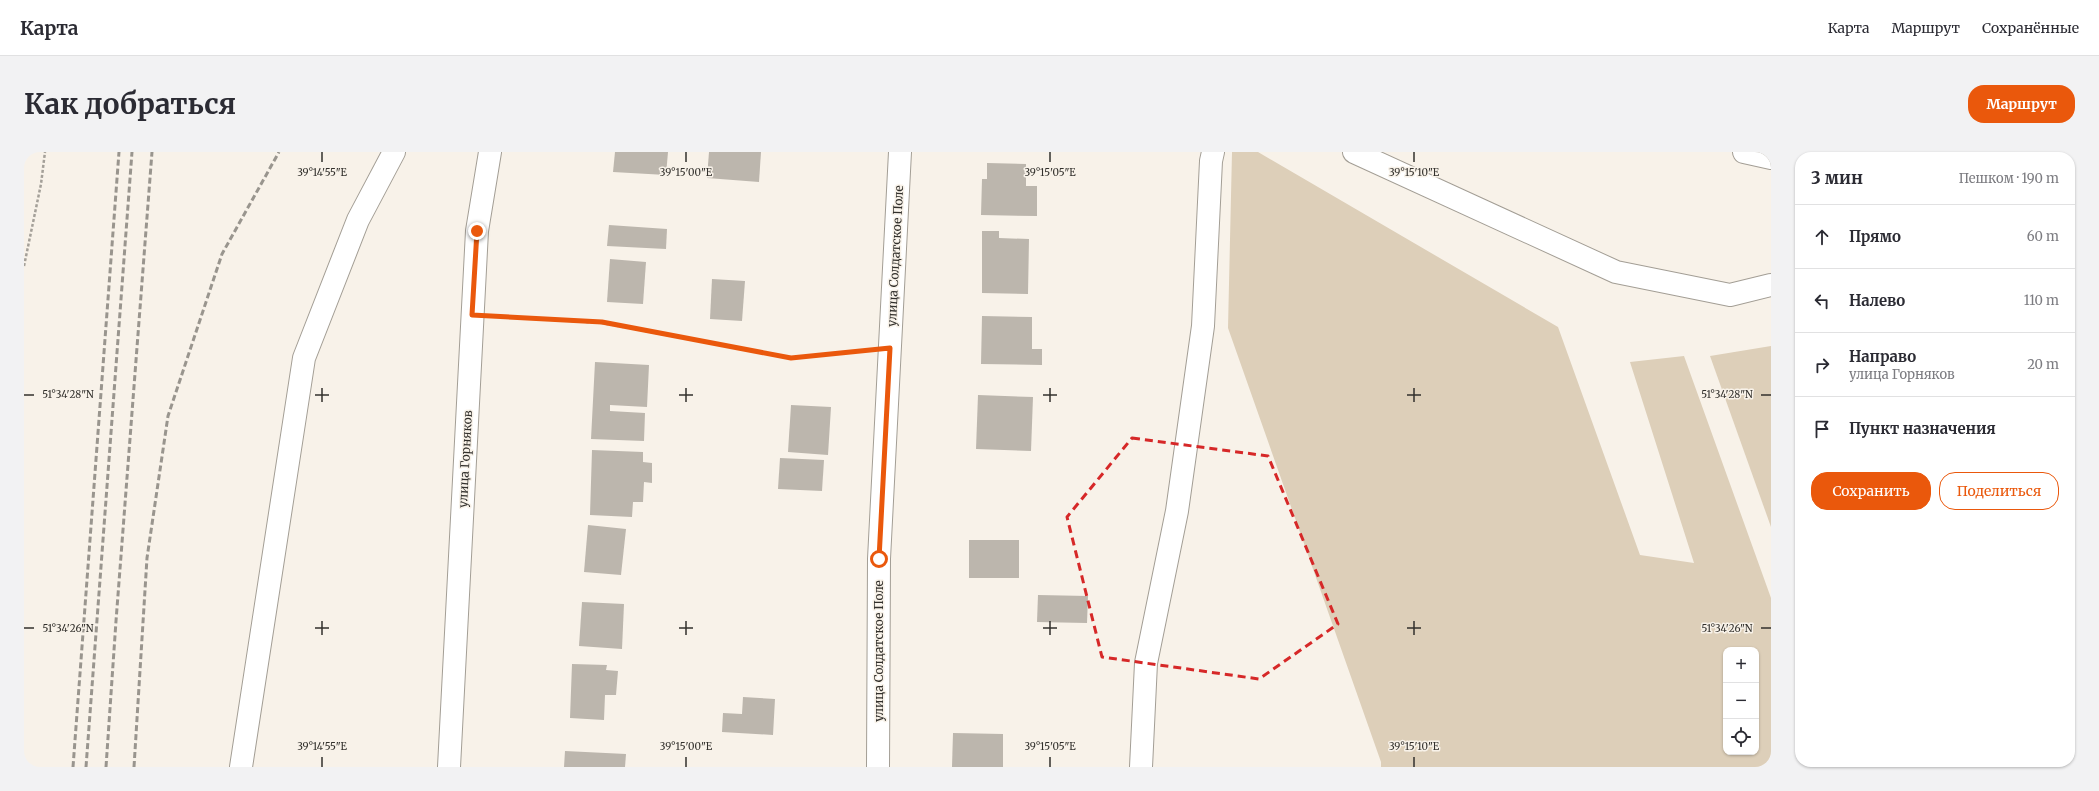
<!DOCTYPE html>
<html lang="ru">
<meta charset="utf-8">
<style>
:root{--surface:#fff;--page:#f2f2f3;--text:#2b2b33;--muted:#7c7c81;--line:#e1e1e2;--accent:#ea580c}
body{margin:0;font-family:Merriweather,serif;background:var(--page);color:var(--text)}
.controls{position:absolute;right:12px;bottom:12px;display:grid;overflow:hidden;border-radius:8px;box-shadow:0 1px 3px #0004}
.controls button{width:36px;height:36px;display:grid;place-items:center;padding:0;border:0;border-bottom:1px solid var(--line);background:var(--surface);color:var(--text);font:20px sans-serif}
.stop{position:absolute;width:12px;height:12px;margin:-9px;border:3px solid #ea580c;border-radius:50%;background:#fff}
.stop.end{background:#ea580c;border-color:#fff;box-shadow:0 1px 4px #0008}
.list{margin:0;padding:0;list-style:none}
h2{display:flex;justify-content:space-between;align-items:center;height:52px;margin:0;padding:0 16px;font-size:17px}
h2 small{font-size:13px;font-weight:400;color:var(--muted)}
.list li{display:grid;grid-template-columns:26px 1fr auto;gap:12px;align-items:center;box-sizing:border-box;height:64px;padding:0 16px;border-top:1px solid var(--line)}
.list b{display:block;font-size:15px;white-space:nowrap}
.list p{margin:0;font-size:13px;white-space:nowrap;color:var(--muted)}
.list em{font-size:13px;font-style:normal;color:var(--muted)}
.actions{display:flex;gap:8px;padding:12px 16px}
.actions a{flex:1;padding:9px 0;border:1px solid var(--accent);border-radius:16px;text-align:center;font-size:14px;color:var(--accent)}
.actions .main{background:var(--accent);color:#fff}
.icon{flex:none;width:22px;height:22px;fill:none;stroke:currentColor;stroke-width:2;stroke-linecap:round;stroke-linejoin:round}
.map{position:relative;flex:none;width:1747px;height:615px;overflow:hidden;border-radius:16px}
header{display:flex;align-items:center;gap:24px;box-sizing:border-box;height:56px;padding:0 20px;background:var(--surface);border-bottom:1px solid var(--line)}
header strong{font-size:19px}
nav{display:flex;gap:22px;margin-inline-start:auto;font-size:14px}
.intro{display:flex;align-items:center;justify-content:space-between;box-sizing:border-box;height:96px;padding:0 24px}
h1{margin:0;font-size:28px}
.button{padding:10px 18px;border-radius:16px;background:var(--accent);color:#fff;font-size:14px;font-weight:700}
main{display:flex;gap:24px;padding:0 24px}
aside{flex:1;background:var(--surface);border-radius:16px;box-shadow:0 1px 3px #0004}
.map>svg:first-child{display:block}
.green{fill:#ddcfb9;fill-rule:evenodd}
.building{fill:#bcb6ad}
.lines{fill:none;stroke-linecap:round;stroke-linejoin:round}
.minor-casing{stroke:#a39e95;stroke-width:24}
.path{stroke:#a4a099;stroke-width:2.5;stroke-dasharray:3 2;stroke-linecap:butt}
.minor{stroke:#fff;stroke-width:22}
.rail{stroke:#99958e;stroke-width:3;stroke-dasharray:6 3;stroke-linecap:butt}
.route{stroke:#ea580c;stroke-width:5}
.marked{fill:none;stroke:#d62828;stroke-width:3;stroke-dasharray:8 5;stroke-linejoin:round}
.ticks{fill:none;stroke:#32302c;stroke-width:1.5}
.labels{text-anchor:middle;dominant-baseline:central;stroke-width:3;stroke-linejoin:round;paint-order:stroke}
.street-label{font-size:12px;fill:#32302c;stroke:#f8f2e9}
.ticks-label{font-size:10px;text-anchor:middle;fill:#32302c;stroke:#f8f2e9;stroke-width:3;stroke-linejoin:round;paint-order:stroke}
</style>
<header>
<strong>Карта</strong>
<nav><a>Карта</a><a>Маршрут</a><a>Сохранённые</a></nav>
</header>
<div class="intro"><h1>Как добраться</h1><a class="button">Маршрут</a></div>
<main>
<div class="map">
<svg width="1747" height="615" viewBox="0 0 1747 615">
<rect width="100%" height="100%" fill="#f8f2e9"/>
<g class="green">
<path d="M1208,0H1234L1534,175L1616,403L1670,411L1606,210L1660,204L1747,446V615H1357V610L1204,176ZM1702,498H1732V600H1702Z"/>
<polygon points="1747,194 1747,375 1686,204"/>
</g>
<g class="building">
<polygon points="591,0 644,0 642,23 589,20"/>
<polygon points="685,0 737,0 735,30 683,26"/>
<polygon points="963,11 1002,12 1002,34 1013,34 1013,64 957,63 958,27 963,27"/>
<polygon points="585,73 643,77 642,97 583,94"/>
<polygon points="958,79 975,79 975,86 1005,87 1004,142 958,141"/>
<polygon points="586,107 622,110 619,152 583,150"/>
<polygon points="688,127 721,129 718,169 686,167"/>
<polygon points="958,164 1008,165 1008,197 1018,197 1018,213 957,212"/>
<polygon points="571,210 625,213 623,255 586,253 586,259 621,261 620,289 567,287"/>
<polygon points="954,243 1009,245 1007,299 952,297"/>
<polygon points="767,253 807,255 804,303 764,300"/>
<polygon points="568,298 619,300 619,310 628,311 628,331 620,330 619,350 609,350 608,365 566,363"/>
<polygon points="756,306 800,308 798,339 754,337"/>
<polygon points="564,373 602,377 597,423 560,420"/>
<rect x="945" y="388" width="50" height="38"/>
<polygon points="1014,443 1064,444 1063,471 1013,470"/>
<polygon points="558,450 600,452 598,497 555,494"/>
<polygon points="548,512 583,513 582,518 594,519 592,543 581,543 580,568 546,566"/>
<polygon points="719,545 751,547 749,583 698,580 699,561 718,562"/>
<polygon points="929,581 979,582 979,615 928,615"/>
<polygon points="541,599 602,602 601,615 540,615"/>
</g>
<g class="lines">
<g class="minor-casing">
<g id="minor">
<polyline points="1330,0 1592,120 1706,143 1747,133"/>
<polyline points="1720,0 1747,6"/>
<polyline points="217,615 280,206 334,68 370,0"/>
<polyline points="425,615 453,79 466,0"/>
<polyline points="854,615 855,407 876,0"/>
<polyline points="1117,615 1122,511 1153,359 1179,174 1187,9 1189,0"/>
</g>
</g>
<g class="path">
<polyline points="0,114 17,32 21,0"/>
<polyline points="472,164 578,171 767,206 841,199"/>
</g>
<use href="#minor" class="minor"/>
<g class="rail">
<polyline points="49,615 95,0"/>
<polyline points="62,615 108,0"/>
<polyline points="82,615 92,469 128,0"/>
<polyline points="110,615 123,406 144,264 198,102 255,0"/>
</g>
</g>
<g class="lines">
<polyline class="route" points="453,79 448,163 578,170 767,206 866,196 855,407"/>
</g>
<path class="marked" d="M1108,286L1244,304L1314,472L1235,527L1078,505L1043,365Z"/>
<path class="ticks" d="M298,0V10M662,0V10M1026,0V10M1390,0V10M298,236V250M662,236V250M1026,236V250M1390,236V250M0,243H10M291,243H305M655,243H669M1019,243H1033M1383,243H1397M1737,243H1747M298,469V483M662,469V483M1026,469V483M1390,469V483M0,476H10M291,476H305M655,476H669M1019,476H1033M1383,476H1397M1737,476H1747M298,605V615M662,605V615M1026,605V615M1390,605V615"/>
<g class="labels">
<g class="street-label">
<text transform="translate(871 104) rotate(-87)">улица Солдатское Поле</text>
<text transform="translate(441 307) rotate(-87)">улица Горняков</text>
<text transform="translate(854 499) rotate(-90)">улица Солдатское Поле</text>
</g>
</g>
<g class="ticks-label">
<text x="298" y="24">39°14'55"E</text>
<text x="662" y="24">39°15'00"E</text>
<text x="1026" y="24">39°15'05"E</text>
<text x="1390" y="24">39°15'10"E</text>
<text x="44" y="246">51°34'28"N</text>
<text x="1703" y="246">51°34'28"N</text>
<text x="44" y="480">51°34'26"N</text>
<text x="1703" y="480">51°34'26"N</text>
<text x="298" y="598">39°14'55"E</text>
<text x="662" y="598">39°15'00"E</text>
<text x="1026" y="598">39°15'05"E</text>
<text x="1390" y="598">39°15'10"E</text>
</g>
</svg>
<div class="controls">
<button>+</button>
<button>−</button>
<button><svg class="icon" aria-label="locate" viewBox="0 0 24 24"><circle cx="12" cy="12" r="6"/><path d="M12 2v4M12 18v4M2 12h4M18 12h4"/></svg></button>
</div>
<div class="stop" style="left:855px;top:407px"></div>
<div class="stop end" style="left:453px;top:79px"></div>
</div>
<aside>
<h2>3 мин<small>Пешком · 190 m</small></h2>
<ul class="list">
<li><svg class="icon" aria-label="ahead" viewBox="0 0 24 24"><path d="M12 20V5M6 11l6-6 6 6"/></svg><div><b>Прямо</b></div><em>60 m</em></li>
<li><svg class="icon" aria-label="left" viewBox="0 0 24 24"><path d="M17 20v-9H6M10 6l-5 5 5 5"/></svg><div><b>Налево</b></div><em>110 m</em></li>
<li><svg class="icon" aria-label="right" viewBox="0 0 24 24"><path d="M7 20v-9h11M14 6l5 5-5 5"/></svg><div><b>Направо</b><p>улица Горняков</p></div><em>20 m</em></li>
<li><svg class="icon" aria-label="arrive" viewBox="0 0 24 24"><path d="M6 21V4h12l-3 4 3 4H6"/></svg><div><b>Пункт назначения</b></div></li>
</ul>
<div class="actions"><a class="main">Сохранить</a><a>Поделиться</a></div>
</aside>
</main>
